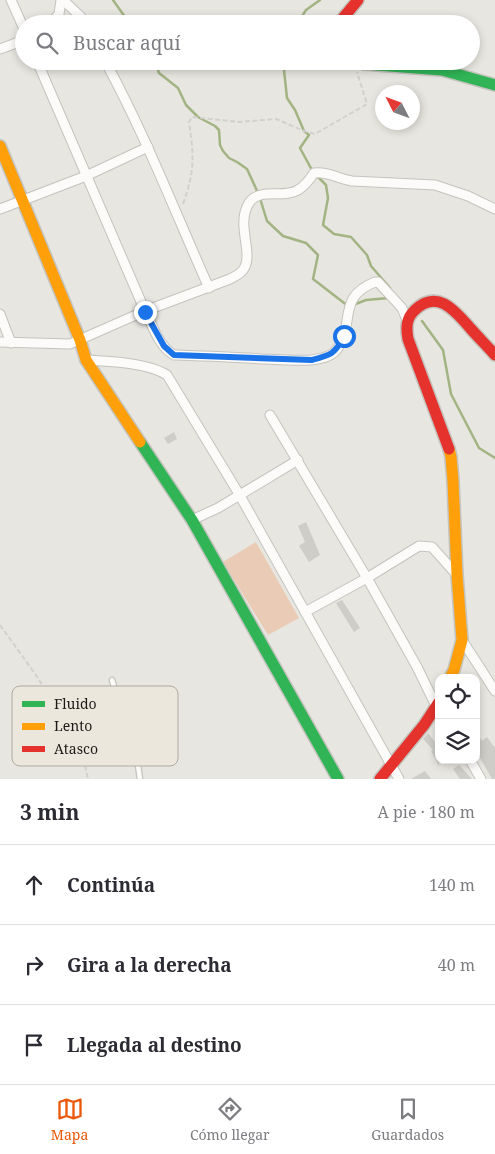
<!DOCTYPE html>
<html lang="es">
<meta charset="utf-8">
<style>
:root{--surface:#fff;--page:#f2f2f3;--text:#2b2b33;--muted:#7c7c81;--line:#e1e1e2;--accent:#ea580c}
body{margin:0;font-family:"Noto Serif",serif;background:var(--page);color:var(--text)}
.controls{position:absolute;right:15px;bottom:15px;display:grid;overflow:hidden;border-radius:10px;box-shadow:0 2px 8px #0003}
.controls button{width:45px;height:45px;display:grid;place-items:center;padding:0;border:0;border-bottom:1px solid var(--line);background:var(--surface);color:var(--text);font:25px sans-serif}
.compass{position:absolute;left:375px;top:85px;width:45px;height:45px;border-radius:50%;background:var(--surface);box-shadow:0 2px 8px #0003;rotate:312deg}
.stop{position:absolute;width:15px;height:15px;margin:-11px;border:4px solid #1a73e8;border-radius:50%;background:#fff}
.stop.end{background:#1a73e8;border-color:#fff;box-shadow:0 1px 5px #0008}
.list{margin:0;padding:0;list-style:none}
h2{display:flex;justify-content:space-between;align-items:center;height:65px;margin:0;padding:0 20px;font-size:21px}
h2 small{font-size:16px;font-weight:400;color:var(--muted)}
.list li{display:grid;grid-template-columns:32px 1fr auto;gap:15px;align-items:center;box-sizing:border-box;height:80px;padding:0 20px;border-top:1px solid var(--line)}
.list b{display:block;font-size:19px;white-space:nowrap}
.list em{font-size:16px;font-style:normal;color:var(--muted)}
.icon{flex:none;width:28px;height:28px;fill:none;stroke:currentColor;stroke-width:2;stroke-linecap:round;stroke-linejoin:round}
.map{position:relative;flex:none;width:495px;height:779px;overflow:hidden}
.search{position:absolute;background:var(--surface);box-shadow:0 2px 8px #0003;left:15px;right:15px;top:15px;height:55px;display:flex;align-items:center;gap:12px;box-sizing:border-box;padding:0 18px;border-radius:28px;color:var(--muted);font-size:19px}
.sheet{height:305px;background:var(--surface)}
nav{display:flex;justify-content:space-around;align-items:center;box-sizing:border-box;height:70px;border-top:1px solid var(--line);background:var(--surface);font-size:14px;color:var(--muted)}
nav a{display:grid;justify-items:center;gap:2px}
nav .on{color:var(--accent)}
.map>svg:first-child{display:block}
.green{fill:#eaccb6}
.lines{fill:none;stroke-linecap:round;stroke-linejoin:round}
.stream{stroke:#a3b484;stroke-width:2.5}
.building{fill:#cecdc8}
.lane-casing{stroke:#c4c3be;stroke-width:7}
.street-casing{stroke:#c4c3be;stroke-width:11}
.fast-casing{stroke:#c4c3be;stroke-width:14}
.slow-casing{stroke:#c4c3be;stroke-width:14}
.jam-casing{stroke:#c4c3be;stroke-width:14}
.path{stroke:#d2d1cf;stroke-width:2;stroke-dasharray:5 2.5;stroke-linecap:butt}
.lane{stroke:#fcfbfa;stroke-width:4.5}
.street{stroke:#fcfbfa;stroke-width:9}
.fast{stroke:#30b455;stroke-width:11}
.slow{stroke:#ff9f0a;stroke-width:11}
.jam{stroke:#e5322d;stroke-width:11}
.route{stroke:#1a73e8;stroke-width:6}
.key{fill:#ebe7dd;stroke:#adaaa1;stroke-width:1}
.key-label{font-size:14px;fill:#1b1a16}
</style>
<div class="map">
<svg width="495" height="779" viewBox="0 0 495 779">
<rect width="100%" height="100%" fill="#e8e6e0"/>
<polygon class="green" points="256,542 299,618 268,635 223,562"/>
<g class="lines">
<g class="stream">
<polyline points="113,0 130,24"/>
<polyline points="297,24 306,10 320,0"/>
<polyline points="155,61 159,73 178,88 186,105 198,117 215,126 219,130 220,145 223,151 229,158 237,162 247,169 259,195 267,221 283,236 306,243 318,255 313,279 348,306"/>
<polyline points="287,61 284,70 287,98 295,110 304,131 309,135 300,148 313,172"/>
<polyline points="317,176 326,185 328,198 323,225 334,234 351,237 367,255 371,266 390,288"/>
<polyline points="353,305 366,300 389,298"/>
<polyline points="422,321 443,350 451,394 479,448 495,458"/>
</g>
</g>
<g class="building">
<polygon points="174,432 177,439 168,444 164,438"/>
<polygon points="306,522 320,555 309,562 299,546 305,542 298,526"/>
<polygon points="342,600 360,628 354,632 336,603"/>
<polygon points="476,731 482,741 487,737 495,748 495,779 492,779 476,751"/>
<polygon points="428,733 439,747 439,766 431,751 433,750 423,739"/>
<polygon points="459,765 472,779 460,779 453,769"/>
<polygon points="425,771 431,779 411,779"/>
</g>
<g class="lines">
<g class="lane-casing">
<polyline id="lane" points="112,680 138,765 140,779"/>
</g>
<g class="street-casing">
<g id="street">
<polyline points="11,0 24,29"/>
<polyline points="63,0 81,17 84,24"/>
<polyline points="50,24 59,14 61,0"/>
<polyline points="0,49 24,40"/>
<path d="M37,61L145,311C153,326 159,347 174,355C203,356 233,357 262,359C278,359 295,361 311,360C321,359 333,356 338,348C355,322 337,297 375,282H378L402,308L407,320"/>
<path d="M105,61C145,134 175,212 209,288"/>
<polyline points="0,209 86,176 148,147"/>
<polyline points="0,314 11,343"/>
<path d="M0,342L70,344L145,311L230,279C234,277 240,274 243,270C255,254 235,225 249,203C259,187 284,199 298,190C305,186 310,179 314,173C327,171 339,179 352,181L435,185L468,196L495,209"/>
<path d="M86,360C109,361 148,363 167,375L239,494L399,779"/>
<polyline points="270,415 367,578 417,667 438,710"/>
<polyline points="192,520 218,508 298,460"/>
<polyline points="305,612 367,578 419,546 432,547 457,575"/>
<polyline points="462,640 495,691"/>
<polyline points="470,760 481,779"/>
</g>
</g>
<g class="fast-casing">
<g id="fast">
<polyline points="359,61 364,64 442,70 495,85"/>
<polyline points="140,442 192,520 338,779"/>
</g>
</g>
<g class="slow-casing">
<g id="slow">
<polyline points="0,146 80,340 86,360 140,442"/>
<polyline points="449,449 451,457 453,481 457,575 462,640 454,670 450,678"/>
</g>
</g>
<g class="jam-casing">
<g id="jam">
<polyline points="342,24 343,18 358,0"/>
<path d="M449,449L408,339C406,328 406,318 415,310C438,288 456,312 471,329C479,338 487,346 495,355"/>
<polyline points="380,779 424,725 439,702"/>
</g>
</g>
<g class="path">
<path d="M183,204C195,171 194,156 189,122L192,117L239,122L276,119L304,131L315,134L367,104L357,72"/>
<polyline points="0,625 38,678 75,742 83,756 88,779"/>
</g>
<use href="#lane" class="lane"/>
<use href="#street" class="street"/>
<use href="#fast" class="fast"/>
<use href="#slow" class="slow"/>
<use href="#jam" class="jam"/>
</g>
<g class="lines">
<path class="route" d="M145,312L164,346L174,355L312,360C331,355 335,354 344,336"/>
</g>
<rect x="12" y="686" width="166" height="80" rx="8" class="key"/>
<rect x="22" y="701" width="23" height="6" fill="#30b455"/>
<rect x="22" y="723" width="23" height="7" fill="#ff9f0a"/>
<rect x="22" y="746" width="23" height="6" fill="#e5322d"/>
<g class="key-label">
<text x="54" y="709">Fluido</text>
<text x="54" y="731">Lento</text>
<text x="54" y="754">Atasco</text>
</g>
</svg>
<div class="controls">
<button><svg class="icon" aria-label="locate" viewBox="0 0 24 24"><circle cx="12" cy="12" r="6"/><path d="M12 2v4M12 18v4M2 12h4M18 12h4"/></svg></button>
<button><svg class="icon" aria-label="layers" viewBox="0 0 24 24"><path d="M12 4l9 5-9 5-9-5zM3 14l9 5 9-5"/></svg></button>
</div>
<svg class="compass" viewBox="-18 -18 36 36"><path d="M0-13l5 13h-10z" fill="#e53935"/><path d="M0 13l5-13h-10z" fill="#7c7c81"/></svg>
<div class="stop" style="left:344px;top:336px"></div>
<div class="stop end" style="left:145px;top:312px"></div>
<div class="search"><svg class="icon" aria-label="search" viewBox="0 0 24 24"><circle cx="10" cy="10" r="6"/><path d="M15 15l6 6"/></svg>Buscar aquí</div>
</div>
<section class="sheet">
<h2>3 min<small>A pie · 180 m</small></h2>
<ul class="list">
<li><svg class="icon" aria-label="ahead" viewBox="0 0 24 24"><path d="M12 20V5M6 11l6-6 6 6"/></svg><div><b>Continúa</b></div><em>140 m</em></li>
<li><svg class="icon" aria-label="right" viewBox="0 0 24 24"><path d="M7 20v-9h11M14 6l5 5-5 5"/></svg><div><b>Gira a la derecha</b></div><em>40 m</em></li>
<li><svg class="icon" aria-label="arrive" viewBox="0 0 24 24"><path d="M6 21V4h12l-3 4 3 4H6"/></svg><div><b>Llegada al destino</b></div></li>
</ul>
</section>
<nav>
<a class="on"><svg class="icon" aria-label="map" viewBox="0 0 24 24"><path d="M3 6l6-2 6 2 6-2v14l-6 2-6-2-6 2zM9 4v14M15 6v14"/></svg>Mapa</a>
<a><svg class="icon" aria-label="directions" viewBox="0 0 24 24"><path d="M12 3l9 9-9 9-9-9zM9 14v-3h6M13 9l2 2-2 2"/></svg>Cómo llegar</a>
<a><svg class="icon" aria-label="saved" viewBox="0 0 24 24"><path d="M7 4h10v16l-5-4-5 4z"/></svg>Guardados</a>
</nav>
